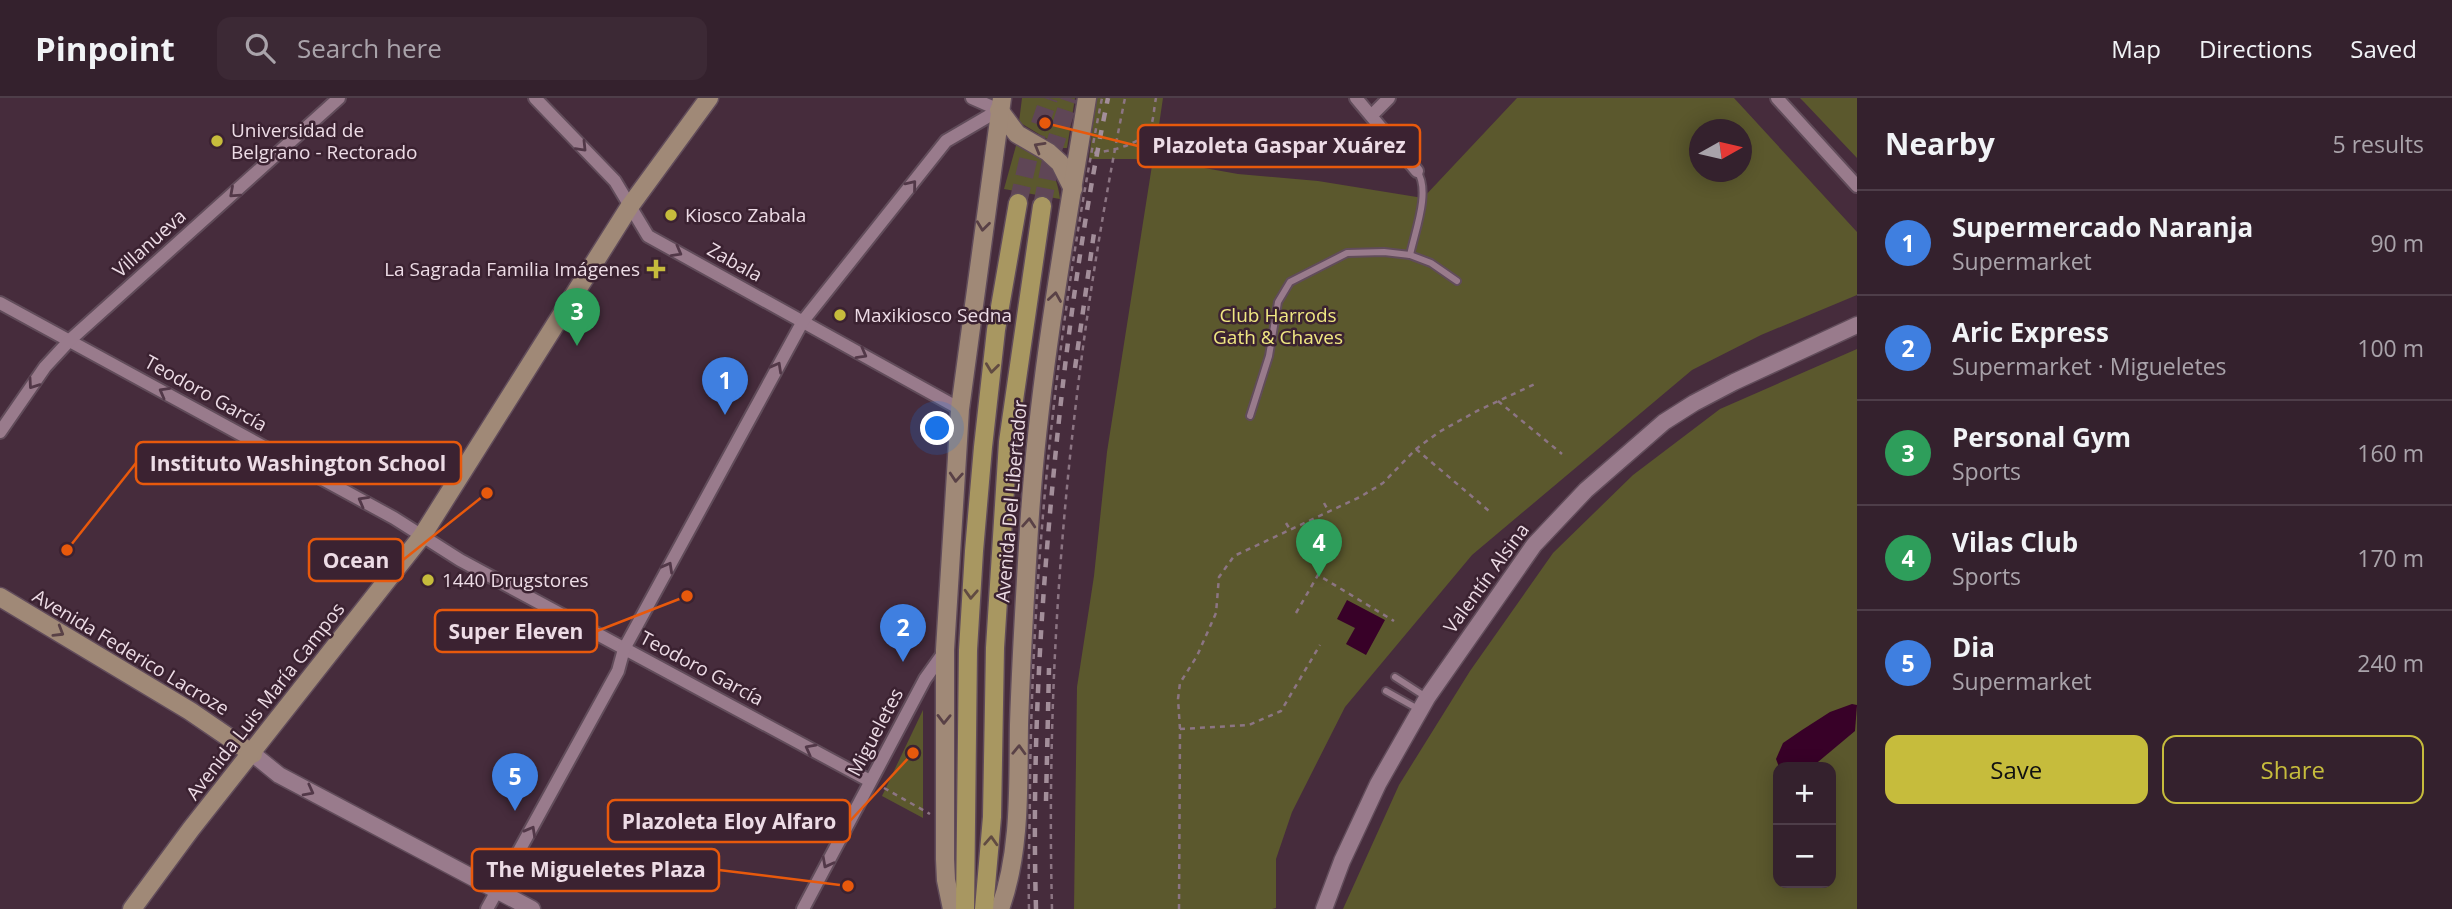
<!DOCTYPE html>
<meta charset="utf-8">
<style>
:root{--surface:#34212d;--page:#3c2935;--text:#f1f3f6;--muted:#a9a3aa;--line:#4e3e49;--accent:#c6bc3c}
body{margin:0;font-family:"Open Sans",sans-serif;background:var(--page);color:var(--text)}
.controls{position:absolute;right:21px;bottom:21px;display:grid;overflow:hidden;border-radius:14px;box-shadow:0 4px 18px #0003}
.controls button{width:63px;height:63px;display:grid;place-items:center;padding:0;border:0;border-bottom:2px solid var(--line);background:var(--surface);color:var(--text);font:35px sans-serif}
.compass{position:absolute;left:1689px;top:21px;width:63px;height:63px;border-radius:50%;background:var(--surface);box-shadow:0 4px 18px #0003;rotate:82deg}
.you{position:absolute;left:938px;top:331px;width:24px;height:24px;margin:-18px;border:5px solid #fff;border-radius:50%;background:#1a73e8;box-shadow:0 0 0 10px #1a73e833}
.badge{display:grid;place-items:center;width:46px;height:46px;border-radius:50%;background:var(--accent);color:#fff;font-size:23px;font-weight:700}
.pin{position:absolute;translate:-50% -58px;filter:drop-shadow(0 2px 4px #0008)}
.pin::after{content:'';position:absolute;top:37px;width:24px;height:21px;background:inherit;clip-path:polygon(0 0,100% 0,50% 100%)}
.list{margin:0;padding:0;list-style:none}
h2{display:flex;justify-content:space-between;align-items:center;height:91px;margin:0;padding:0 28px;font-size:30px}
h2 small{font-size:23px;font-weight:400;color:var(--muted)}
.list li{display:grid;grid-template-columns:46px 1fr auto;gap:21px;align-items:center;box-sizing:border-box;height:105px;padding:0 28px;border-top:2px solid var(--line)}
.list b{display:block;font-size:26px;white-space:nowrap}
.list p{margin:0;font-size:23px;white-space:nowrap;color:var(--muted)}
.list em{font-size:23px;font-style:normal;color:var(--muted)}
.actions{display:flex;gap:14px;padding:21px 28px}
.actions a{flex:1;padding:16px 0;border:2px solid var(--accent);border-radius:14px;text-align:center;font-size:24px;color:var(--accent)}
.actions .main{background:var(--accent);color:#111}
.icon{flex:none;width:38px;height:38px;fill:none;stroke:currentColor;stroke-width:2;stroke-linecap:round;stroke-linejoin:round}
.map{position:relative;flex:none;width:1857px;height:811px;overflow:hidden}
header{display:flex;align-items:center;gap:42px;box-sizing:border-box;height:98px;padding:0 35px;background:var(--surface);border-bottom:2px solid var(--line)}
header strong{font-size:33px}
nav{display:flex;gap:38px;margin-inline-start:auto;font-size:24px}
.search{width:490px;height:63px;background:var(--page);display:flex;align-items:center;gap:18px;box-sizing:border-box;padding:0 24px;border-radius:14px;color:var(--muted);font-size:26px}
main{display:flex}
aside{flex:1;background:var(--surface)}
.map>svg:first-child{display:block}
.green{fill:#5b582d;fill-rule:evenodd}
.water{fill:#380128}
.lines{fill:none;stroke-linecap:round;stroke-linejoin:round}
.primary-tunnel{stroke:#5f4656;stroke-width:18;stroke-dasharray:18 9;stroke-linecap:butt}
.service-casing{stroke:#614c5a;stroke-width:10}
.minor-casing{stroke:#614c5a;stroke-width:16}
.tertiary-casing{stroke:#614c5a;stroke-width:19}
.secondary-casing{stroke:#614c5a;stroke-width:21}
.primary-casing{stroke:#614c5a;stroke-width:21}
.path{stroke:#8c7583;stroke-width:2.5;stroke-dasharray:5 5;stroke-linecap:butt}
.service{stroke:#997b8c;stroke-width:6}
.minor{stroke:#997b8c;stroke-width:12}
.tertiary{stroke:#997b8c;stroke-width:16}
.secondary{stroke:#a08977;stroke-width:18}
.primary{stroke:#a89761;stroke-width:18}
.rail{stroke:#a38e9a;stroke-width:4.5;stroke-dasharray:9 9;stroke-linecap:butt}
.path-bridge{stroke:#8c7583;stroke-width:2.5;stroke-dasharray:5 5;stroke-linecap:butt}
.oneway{stroke:#523848}
.oneway2{stroke:#594146}
.oneway3{stroke:#614b42}
.poi-dot{fill:#c6bc3c;stroke:#3b2231;stroke-width:2.5}
.labels{text-anchor:middle;dominant-baseline:central;stroke-width:5;stroke-linejoin:round;paint-order:stroke}
.poi-label{font-size:19px;fill:#eddce6;stroke:#3b2231;text-anchor:start}
.street-label{font-size:19px;fill:#eddce6;stroke:#3b2231}
.park-label{font-size:19px;fill:#f0e882;stroke:#3b2231}
.leader{fill:none;stroke:#e8590c;stroke-width:2.5}
.callout-dot{fill:#e8590c;stroke:#3b2231;stroke-width:2.5}
.callout{fill:#3b2231;stroke:#e8590c;stroke-width:2.5}
.callout-label{font-size:21px;text-anchor:middle;font-weight:bold;fill:#eddce6}
</style>
<header>
<strong>Pinpoint</strong>
<div class="search"><svg class="icon" aria-label="search" viewBox="0 0 24 24"><circle cx="10" cy="10" r="6"/><path d="M15 15l6 6"/></svg>Search here</div>
<nav><a>Map</a><a>Directions</a><a>Saved</a></nav>
</header>
<main>
<div class="map">
<svg width="1857" height="811" viewBox="0 0 1857 811">
<rect width="100%" height="100%" fill="#462c3c"/>
<g class="green">
<polygon points="1022,0 1075,0 1067,50 1062,50 1019,24"/>
<path d="M1096,0H1163L1154,61L1238,76L1318,83L1423,100L1517,0H1734L1857,134V197L1761,237L1692,272L1472,457L1345,609L1292,714L1276,761V810L1272,811H1074L1077,589L1094,478L1107,354L1153,61H1089ZM1700,32H1742V74H1700Z"/>
<polygon points="1800,0 1857,0 1857,60 1804,4"/>
<path d="M1017,44C1043,60 1056,69 1060,101L1004,91Z"/>
<path d="M1857,251V811H1343L1399,687L1470,573L1553,455L1633,377L1720,311ZM1778,669H1831V785H1778Z"/>
<polygon points="923,612 923,720 882,698"/>
</g>
<g class="water">
<polygon points="1347,502 1385,522 1366,557 1346,546 1355,530 1337,521"/>
<polygon points="1852,606 1857,607 1855,633 1812,669 1779,669 1776,661 1783,645 1802,632 1830,614"/>
</g>
<g class="lines">
<g class="primary-tunnel">
<polyline points="1018,105 1029,58 1049,0"/>
<polyline points="1042,108 1053,52 1070,0"/>
</g>
<g class="service-casing">
<g id="service">
<path d="M1410,157C1415,133 1431,93 1417,73"/>
<polyline points="1250,318 1269,258 1278,204 1290,184 1347,155 1384,154 1410,157 1431,165 1457,183"/>
<polyline points="1395,579 1426,599"/>
<polyline points="1386,593 1418,611"/>
</g>
</g>
<g class="minor-casing">
<g id="minor">
<polyline points="535,0 615,83 648,138 960,311"/>
<polyline points="972,0 999,12"/>
<polyline points="1356,0 1417,73"/>
<polyline points="1777,0 1857,88"/>
<polyline points="1372,17 1389,0"/>
<polyline points="0,205 394,420 460,462 870,683"/>
<polyline points="0,334 45,269 70,242 339,0"/>
<polyline points="487,811 618,573 624,551 803,223 946,43 999,12"/>
<polyline points="803,811 925,581 945,553"/>
</g>
</g>
<g class="tertiary-casing">
<g id="tertiary">
<polyline points="253,656 279,677 532,811"/>
<polyline points="1324,811 1342,763 1378,686 1427,600 1534,447 1586,392 1664,324 1694,305 1734,284 1857,227"/>
</g>
</g>
<g class="secondary-casing">
<g id="secondary">
<polyline points="999,12 1017,36 1048,54 1060,65 1073,91"/>
<polyline points="0,499 190,613 253,656"/>
<polyline points="132,811 191,731 422,438 630,108 709,0"/>
<polyline points="952,811 946,782 945,761 945,552 960,311 1002,0"/>
<path d="M1000,811C1021,753 1018,687 1019,627C1021,562 1025,496 1029,431C1038,286 1064,143 1087,0"/>
</g>
</g>
<g class="primary-casing">
<g id="primary">
<polyline points="965,811 968,552 974,453 983,349 996,232 1018,105"/>
<polyline points="984,811 992,719 995,550 1008,344 1042,108"/>
</g>
</g>
<g class="path">
<path d="M1094,55C1111,53 1145,46 1151,28C1154,19 1154,9 1156,0"/>
<polyline points="1498,303 1562,356"/>
<polyline points="1416,351 1489,413"/>
<polyline points="1324,405 1329,414"/>
<polyline points="1286,425 1291,433"/>
<polyline points="1296,515 1318,477 1394,523"/>
<polyline points="1180,631 1249,627 1281,613 1320,547"/>
<polyline points="884,690 930,716"/>
<polyline points="1179,811 1180,631 1178,601 1180,585 1197,558 1216,515 1219,479 1234,458 1360,399 1383,385 1416,351 1439,334 1477,313 1537,285"/>
</g>
<use href="#service" class="service"/>
<use href="#minor" class="minor"/>
<use href="#tertiary" class="tertiary"/>
<use href="#secondary" class="secondary"/>
<use href="#primary" class="primary"/>
<g class="rail">
<polyline points="1075,270 1094,135"/>
<polyline points="1046,703 1049,570"/>
<path d="M1036,811C1032,672 1039,532 1052,393C1064,261 1081,130 1108,0"/>
</g>
<g class="path-bridge">
<path d="M1029,811C1028,769 1030,726 1030,684C1033,454 1057,225 1102,0"/>
<path d="M1052,811C1045,540 1071,266 1125,0"/>
</g>
</g>
<defs><path id="oneway-chevron" d="M-2-3.5L2.5 0L-2 3.5" fill="none" stroke-width="1.6" stroke-linecap="round" stroke-linejoin="round" transform="scale(1.75)"/></defs>
<g class="oneway">
<use href="#oneway-chevron" transform="translate(582 49) rotate(46)"/>
<use href="#oneway-chevron" transform="translate(912 87) rotate(-51)"/>
<use href="#oneway-chevron" transform="translate(234 95) rotate(138)"/>
<use href="#oneway-chevron" transform="translate(677 154) rotate(29)"/>
<use href="#oneway-chevron" transform="translate(862 256) rotate(29)"/>
<use href="#oneway-chevron" transform="translate(777 269) rotate(-61)"/>
<use href="#oneway-chevron" transform="translate(33 286) rotate(125)"/>
<use href="#oneway-chevron" transform="translate(164 294) rotate(-151)"/>
<use href="#oneway-chevron" transform="translate(363 403) rotate(-151)"/>
<use href="#oneway-chevron" transform="translate(668 469) rotate(-61)"/>
<use href="#oneway-chevron" transform="translate(810 651) rotate(-152)"/>
<use href="#oneway-chevron" transform="translate(309 693) rotate(28)"/>
<use href="#oneway-chevron" transform="translate(531 733) rotate(-61)"/>
<use href="#oneway-chevron" transform="translate(827 765) rotate(118)"/>
</g>
<g class="oneway2">
<use href="#oneway-chevron" transform="translate(1039 49) rotate(-150)"/>
<use href="#oneway-chevron" transform="translate(983 128) rotate(97)"/>
<use href="#oneway-chevron" transform="translate(1055 199) rotate(-81)"/>
<use href="#oneway-chevron" transform="translate(956 379) rotate(94)"/>
<use href="#oneway-chevron" transform="translate(1029 425) rotate(-86)"/>
<use href="#oneway-chevron" transform="translate(59 534) rotate(31)"/>
<use href="#oneway-chevron" transform="translate(944 621) rotate(91)"/>
<use href="#oneway-chevron" transform="translate(1019 652) rotate(-88)"/>
</g>
<g class="oneway3">
<use href="#oneway-chevron" transform="translate(992 270) rotate(97)"/>
<use href="#oneway-chevron" transform="translate(971 496) rotate(93)"/>
<use href="#oneway-chevron" transform="translate(991 743) rotate(-87)"/>
</g>
<g class="poi-dot">
<circle cx="217" cy="43" r="7"/>
<circle cx="671" cy="117" r="7"/>
<path d="M652.5 160.5h7v7h7v7h-7v7h-7v-7h-7v-7h7z"/>
<circle cx="840" cy="217" r="7"/>
<circle cx="428" cy="482" r="7"/>
</g>
<g class="labels">
<g class="poi-label">
<text x="231" y="32">Universidad de<tspan x="231" dy="22">Belgrano - Rectorado</tspan></text>
<text x="685" y="117">Kiosco Zabala</text>
<text x="640" y="171" text-anchor="end">La Sagrada Familia Imágenes</text>
<text x="854" y="217">Maxikiosco Sedna</text>
<text x="442" y="482">1440 Drugstores</text>
</g>
<g class="street-label">
<text transform="translate(149 145) rotate(-42)">Villanueva</text>
<text transform="translate(735 164) rotate(29)">Zabala</text>
<text transform="translate(206 295) rotate(29)">Teodoro García</text>
<text transform="translate(1011 403) rotate(-85)">Avenida Del Libertador</text>
<text transform="translate(1486 480) rotate(-54)">Valentín Alsina</text>
<text transform="translate(131 554) rotate(31)">Avenida Federico Lacroze</text>
<text transform="translate(702 570) rotate(28)">Teodoro García</text>
<text transform="translate(265 603) rotate(-52)">Avenida Luis María Campos</text>
<text transform="translate(875 634) rotate(-62)">Migueletes</text>
</g>
<g class="park-label">
<text x="1278" y="217">Club Harrods<tspan x="1278" dy="22">Gath &amp; Chaves</tspan></text>
</g>
</g>
<path class="leader" d="M1045 25L1138 48M67 452L136 365M487 395L403 462M687 498L597 533M913 655L850 723M848 788L719 772"/>
<g class="callout-dot">
<circle cx="1045" cy="25" r="7"/>
<circle cx="67" cy="452" r="7"/>
<circle cx="487" cy="395" r="7"/>
<circle cx="687" cy="498" r="7"/>
<circle cx="913" cy="655" r="7"/>
<circle cx="848" cy="788" r="7"/>
</g>
<g class="callout">
<rect x="1138" y="27" width="282" height="42" rx="7"/>
<rect x="136" y="344" width="325" height="42" rx="7"/>
<rect x="309" y="441" width="94" height="42" rx="7"/>
<rect x="435" y="512" width="162" height="42" rx="7"/>
<rect x="608" y="702" width="242" height="42" rx="7"/>
<rect x="472" y="751" width="247" height="42" rx="7"/>
</g>
<g class="callout-label">
<text x="1279" y="55">Plazoleta Gaspar Xuárez</text>
<text x="298" y="373">Instituto Washington School</text>
<text x="356" y="470">Ocean</text>
<text x="516" y="541">Super Eleven</text>
<text x="729" y="731">Plazoleta Eloy Alfaro</text>
<text x="596" y="779">The Migueletes Plaza</text>
</g>
</svg>
<div class="controls">
<button>+</button>
<button>−</button>
</div>
<svg class="compass" viewBox="-18 -18 36 36"><path d="M0-13l5 13h-10z" fill="#e53935"/><path d="M0 13l5-13h-10z" fill="#a9a3aa"/></svg>
<div class="you"></div>
<div class="pin badge" style="left:725px;top:317px;background:#3f7fe0">1</div>
<div class="pin badge" style="left:903px;top:564px;background:#3f7fe0">2</div>
<div class="pin badge" style="left:577px;top:248px;background:#2e9e5b">3</div>
<div class="pin badge" style="left:1319px;top:479px;background:#2e9e5b">4</div>
<div class="pin badge" style="left:515px;top:713px;background:#3f7fe0">5</div>
</div>
<aside>
<h2>Nearby<small>5 results</small></h2>
<ul class="list">
<li><span class="badge" style="background:#3f7fe0">1</span><div><b>Supermercado Naranja</b><p>Supermarket</p></div><em>90 m</em></li>
<li><span class="badge" style="background:#3f7fe0">2</span><div><b>Aric Express</b><p>Supermarket · Migueletes</p></div><em>100 m</em></li>
<li><span class="badge" style="background:#2e9e5b">3</span><div><b>Personal Gym</b><p>Sports</p></div><em>160 m</em></li>
<li><span class="badge" style="background:#2e9e5b">4</span><div><b>Vilas Club</b><p>Sports</p></div><em>170 m</em></li>
<li><span class="badge" style="background:#3f7fe0">5</span><div><b>Dia</b><p>Supermarket</p></div><em>240 m</em></li>
</ul>
<div class="actions"><a class="main">Save</a><a>Share</a></div>
</aside>
</main>
